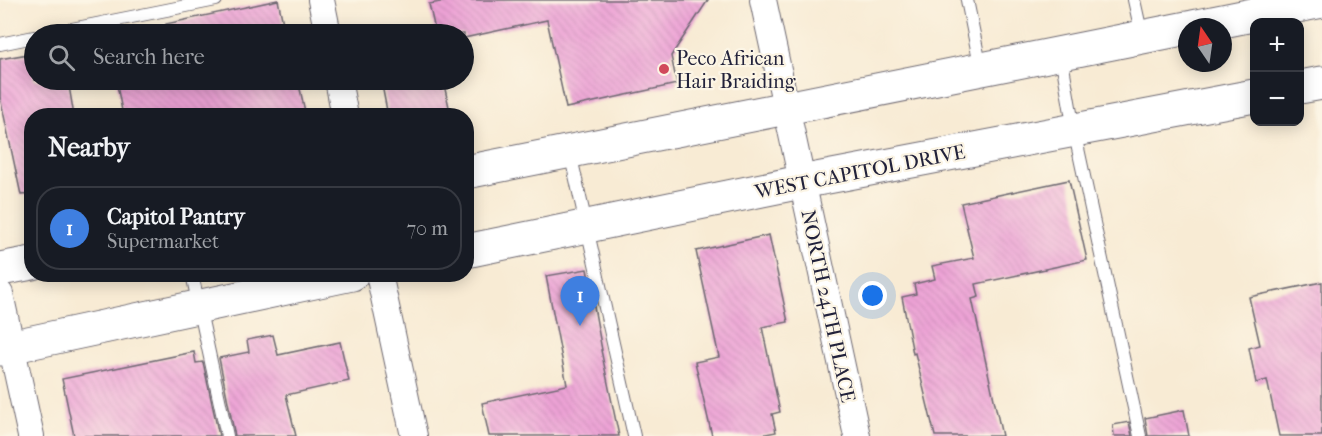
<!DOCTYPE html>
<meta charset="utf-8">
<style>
:root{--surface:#171b24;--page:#242831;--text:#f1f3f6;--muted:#9ea1a6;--line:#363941;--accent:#d1495b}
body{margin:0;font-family:"IM FELL French Canon",serif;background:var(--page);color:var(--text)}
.controls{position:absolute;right:18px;top:18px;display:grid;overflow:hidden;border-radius:12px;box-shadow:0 3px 15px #0003}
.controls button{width:54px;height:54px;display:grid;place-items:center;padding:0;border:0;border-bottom:2px solid var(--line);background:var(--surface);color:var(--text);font:30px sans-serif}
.compass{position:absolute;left:1178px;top:18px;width:54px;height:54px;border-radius:50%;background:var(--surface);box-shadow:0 3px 15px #0003;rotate:347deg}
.you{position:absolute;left:873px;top:296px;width:21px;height:21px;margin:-15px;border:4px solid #fff;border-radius:50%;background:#1a73e8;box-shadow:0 0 0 9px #1a73e833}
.badge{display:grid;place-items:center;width:39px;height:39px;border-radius:50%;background:var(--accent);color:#fff;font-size:20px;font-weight:700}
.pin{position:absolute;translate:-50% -50px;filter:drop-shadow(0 2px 3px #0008)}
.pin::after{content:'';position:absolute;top:32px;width:21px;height:18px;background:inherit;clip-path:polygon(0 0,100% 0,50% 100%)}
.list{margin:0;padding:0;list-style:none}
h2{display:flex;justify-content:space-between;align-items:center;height:78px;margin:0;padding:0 24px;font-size:26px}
h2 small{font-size:20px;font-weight:400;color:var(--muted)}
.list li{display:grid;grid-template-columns:39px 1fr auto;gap:18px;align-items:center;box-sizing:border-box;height:84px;margin:0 12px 12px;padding:0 12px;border:2px solid var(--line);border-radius:24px}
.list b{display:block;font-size:22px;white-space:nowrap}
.list p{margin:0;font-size:20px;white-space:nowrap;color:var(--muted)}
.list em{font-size:20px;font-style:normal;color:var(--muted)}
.icon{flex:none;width:33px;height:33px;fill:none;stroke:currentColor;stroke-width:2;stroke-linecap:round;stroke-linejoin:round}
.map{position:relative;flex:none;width:1322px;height:436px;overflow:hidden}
.search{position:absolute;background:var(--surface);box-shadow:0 3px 15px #0003;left:24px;top:24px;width:450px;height:66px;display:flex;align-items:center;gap:15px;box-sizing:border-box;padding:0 21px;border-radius:33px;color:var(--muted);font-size:22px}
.panel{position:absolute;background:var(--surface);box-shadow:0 3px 15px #0003;left:24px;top:108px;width:450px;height:174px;border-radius:24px}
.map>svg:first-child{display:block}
.building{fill:url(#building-back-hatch)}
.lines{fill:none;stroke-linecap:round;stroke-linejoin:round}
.lane-casing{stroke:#6d6871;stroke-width:14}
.street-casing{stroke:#6d6871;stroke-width:28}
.primary-casing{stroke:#6d6871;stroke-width:35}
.lane{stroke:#fff;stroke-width:12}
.street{stroke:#fff;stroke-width:26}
.primary{stroke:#fff;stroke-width:33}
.poi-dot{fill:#d1495b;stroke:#fcf5e5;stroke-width:2}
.labels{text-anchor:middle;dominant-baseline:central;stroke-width:4.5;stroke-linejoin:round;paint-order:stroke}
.poi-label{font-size:20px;fill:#22223b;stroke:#fcf5e5;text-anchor:start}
.street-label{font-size:20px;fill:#22223b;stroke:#fcf5e5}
</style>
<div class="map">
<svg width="1322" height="436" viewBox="0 0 1322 436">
<defs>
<pattern id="building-back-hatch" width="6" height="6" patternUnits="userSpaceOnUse" patternTransform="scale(1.5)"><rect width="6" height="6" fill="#eda3d6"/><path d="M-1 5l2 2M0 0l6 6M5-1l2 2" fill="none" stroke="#cb8cb9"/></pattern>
</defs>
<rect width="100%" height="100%" fill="#fcf5e5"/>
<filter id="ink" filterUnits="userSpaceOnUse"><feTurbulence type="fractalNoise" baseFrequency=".0167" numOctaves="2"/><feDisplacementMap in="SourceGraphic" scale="12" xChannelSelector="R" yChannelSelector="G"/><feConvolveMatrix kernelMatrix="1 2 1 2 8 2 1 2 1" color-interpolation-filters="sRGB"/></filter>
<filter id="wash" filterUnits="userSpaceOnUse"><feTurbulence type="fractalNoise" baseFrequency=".008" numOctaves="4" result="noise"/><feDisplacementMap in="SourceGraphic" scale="24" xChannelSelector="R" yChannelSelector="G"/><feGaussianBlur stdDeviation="1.35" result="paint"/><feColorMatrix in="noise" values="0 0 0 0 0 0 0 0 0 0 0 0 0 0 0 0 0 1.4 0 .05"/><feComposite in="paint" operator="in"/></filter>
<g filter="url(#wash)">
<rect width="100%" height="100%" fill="#f8ebd4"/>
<g id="blocks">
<g class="building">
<polygon points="278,0 284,28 253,34 167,34 166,24"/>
<polygon points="451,0 708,0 671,56 677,84 566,108 547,20 464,38 464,34 436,34 429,4"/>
<polygon points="34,53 34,80 68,80 74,116 32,116 32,194 21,195 0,97 0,59"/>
<polygon points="116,80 298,80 306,116 123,116"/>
<polygon points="381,80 443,80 451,116 388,116"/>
<polygon points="1069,180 1087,260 976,284 979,297 972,299 1002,436 935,436 915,353 913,354 902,297 916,294 914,284 935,279 932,266 974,258 961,203"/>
<polygon points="769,235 788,322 762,327 780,412 772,414 776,432 756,436 712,436 695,362 719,357 696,251"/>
<polygon points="587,269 602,350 601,350 619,436 489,436 482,403 567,385 546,276"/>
<polygon points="1322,282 1322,436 1279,436 1267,380 1256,383 1249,348 1260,345 1249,297"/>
<polygon points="273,335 278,355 340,342 349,381 286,395 296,436 235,436 219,358 249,352 247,340"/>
<polygon points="194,352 196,363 203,362 219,436 74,436 62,379"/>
<polygon points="1184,410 1189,436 1148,436 1145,418"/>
<polygon points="1129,422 1132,436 1114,436 1113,425"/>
</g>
</g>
</g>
<g filter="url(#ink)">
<use href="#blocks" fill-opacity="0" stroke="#6d6871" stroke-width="1.5"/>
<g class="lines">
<g class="lane-casing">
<g id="lane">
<polyline points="967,0 981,69"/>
<polyline points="1134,0 1142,36"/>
<polyline points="47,34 216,0"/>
<polyline points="0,44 34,37"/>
<polyline points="1061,55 1074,130 1140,436"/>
<polyline points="570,153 634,436"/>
<polyline points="192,274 227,436"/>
</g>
</g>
<g class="street-casing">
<g id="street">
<polyline points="321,0 328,34"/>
<polyline points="763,0 857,436"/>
<polyline points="338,80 345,116"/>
<polyline points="379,274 414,436"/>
<polyline points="0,294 31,436"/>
</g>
</g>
<g class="primary-casing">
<g id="primary">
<polyline points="1193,27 1322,1"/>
<polyline points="1300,87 1322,83"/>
<polyline points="466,172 1187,28"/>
<polyline points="466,251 801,182 1254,96"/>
<polyline points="0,269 32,263"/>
<polyline points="0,349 352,274"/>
</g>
</g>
<use href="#lane" class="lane"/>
<use href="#street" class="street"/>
<use href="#primary" class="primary"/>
</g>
</g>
<circle class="poi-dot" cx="664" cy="69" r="6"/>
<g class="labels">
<g class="poi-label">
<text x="676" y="58">Peco African<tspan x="676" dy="23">Hair Braiding</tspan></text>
</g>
<g class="street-label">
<text transform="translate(860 172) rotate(-11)">WEST CAPITOL DRIVE</text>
<text transform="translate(828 306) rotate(78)">NORTH 24TH PLACE</text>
</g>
</g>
</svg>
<div class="controls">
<button>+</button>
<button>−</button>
</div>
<svg class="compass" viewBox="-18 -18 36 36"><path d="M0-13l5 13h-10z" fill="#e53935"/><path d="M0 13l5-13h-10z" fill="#9ea1a6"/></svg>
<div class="you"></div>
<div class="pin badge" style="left:580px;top:326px;background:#3f7fe0">1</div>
<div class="search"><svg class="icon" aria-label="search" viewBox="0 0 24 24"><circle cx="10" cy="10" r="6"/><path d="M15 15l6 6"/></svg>Search here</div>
<section class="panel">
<h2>Nearby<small></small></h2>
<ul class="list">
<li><span class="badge" style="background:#3f7fe0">1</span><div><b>Capitol Pantry</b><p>Supermarket</p></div><em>70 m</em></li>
</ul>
</section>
</div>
